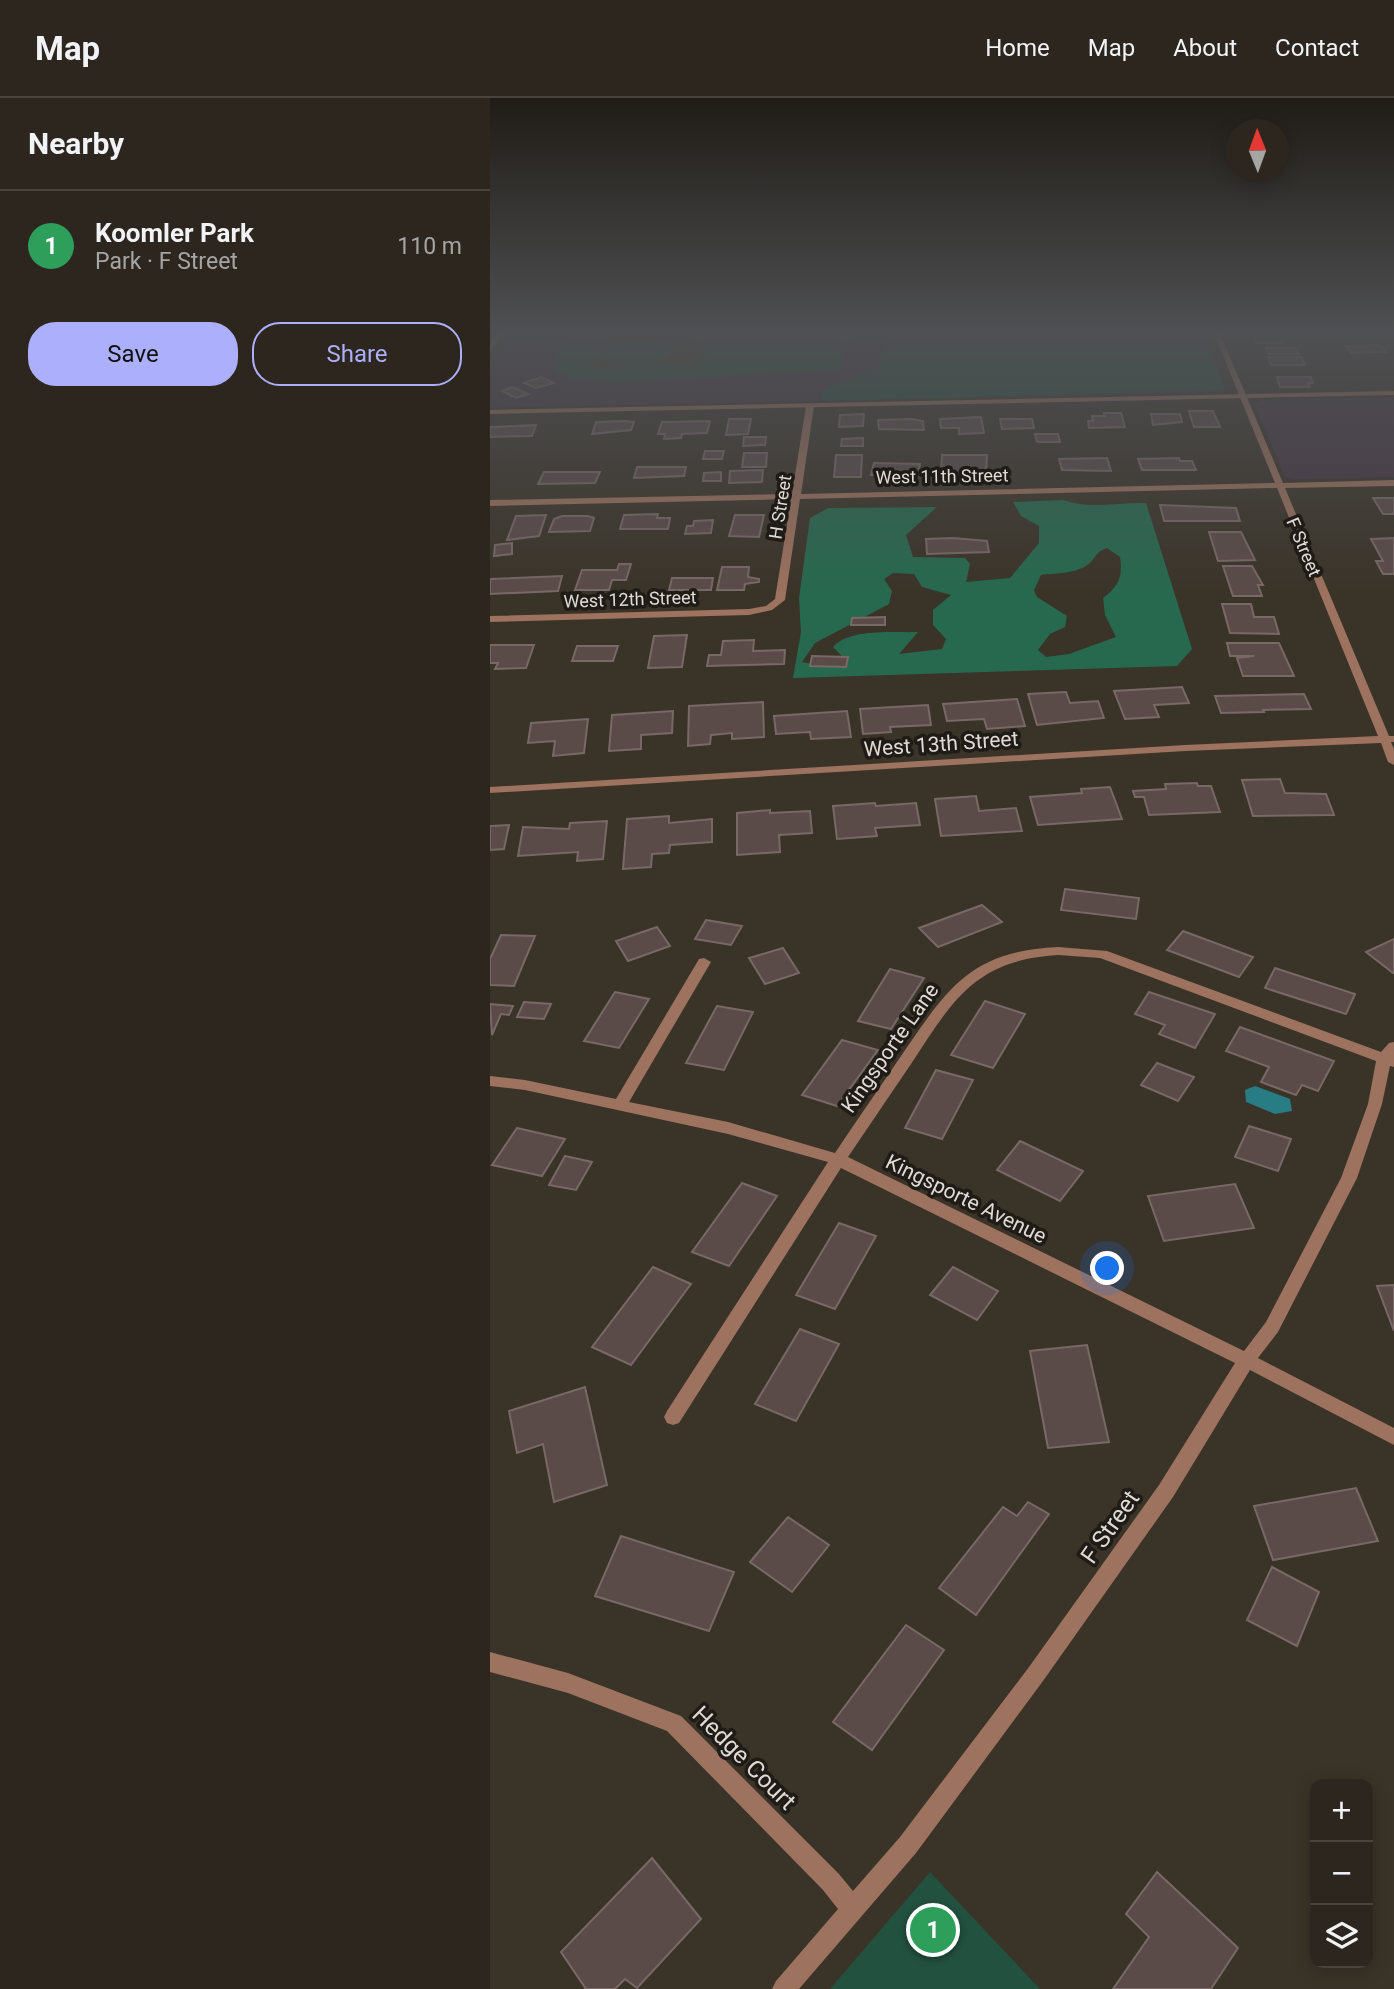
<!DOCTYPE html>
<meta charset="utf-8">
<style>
:root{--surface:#2c261e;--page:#342e27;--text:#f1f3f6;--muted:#a6a5a4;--line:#48433c;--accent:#acaffb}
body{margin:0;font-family:Roboto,sans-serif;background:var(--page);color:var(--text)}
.controls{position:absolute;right:21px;bottom:21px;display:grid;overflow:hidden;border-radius:14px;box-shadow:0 4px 18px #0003}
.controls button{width:63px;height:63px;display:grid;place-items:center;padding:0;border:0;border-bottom:2px solid var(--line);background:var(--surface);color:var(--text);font:35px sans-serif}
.compass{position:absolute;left:736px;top:21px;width:63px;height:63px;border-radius:50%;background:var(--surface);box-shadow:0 4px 18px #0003;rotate:359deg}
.you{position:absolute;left:618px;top:1171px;width:24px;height:24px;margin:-18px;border:5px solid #fff;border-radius:50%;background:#1a73e8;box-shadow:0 0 0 10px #1a73e833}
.badge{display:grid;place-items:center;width:46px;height:46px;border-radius:50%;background:var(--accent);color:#fff;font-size:23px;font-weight:700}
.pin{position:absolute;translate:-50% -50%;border:4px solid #fff;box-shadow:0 2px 7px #0006}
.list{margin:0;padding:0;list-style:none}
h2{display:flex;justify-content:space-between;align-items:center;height:91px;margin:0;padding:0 28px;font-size:30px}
h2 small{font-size:23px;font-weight:400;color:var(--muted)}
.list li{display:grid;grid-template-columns:46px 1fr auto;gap:21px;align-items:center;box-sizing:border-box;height:112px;padding:0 28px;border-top:2px solid var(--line)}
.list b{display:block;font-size:26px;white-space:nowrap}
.list p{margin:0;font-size:23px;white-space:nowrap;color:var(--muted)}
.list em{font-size:23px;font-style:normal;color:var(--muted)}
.actions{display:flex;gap:14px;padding:21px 28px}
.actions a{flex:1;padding:16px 0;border:2px solid var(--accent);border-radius:28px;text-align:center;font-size:24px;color:var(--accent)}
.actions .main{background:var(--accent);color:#111}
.icon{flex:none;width:38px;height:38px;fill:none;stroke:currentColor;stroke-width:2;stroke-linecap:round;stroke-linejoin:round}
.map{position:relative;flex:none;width:904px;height:1891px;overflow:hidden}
header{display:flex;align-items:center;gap:42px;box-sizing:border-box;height:98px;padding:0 35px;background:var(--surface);border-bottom:2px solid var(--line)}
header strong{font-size:33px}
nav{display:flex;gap:38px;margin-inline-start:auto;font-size:24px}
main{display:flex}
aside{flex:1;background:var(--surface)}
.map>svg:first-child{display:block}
.education{fill:#453643}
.green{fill:#23513f}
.forest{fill:#27694f;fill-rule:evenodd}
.sand{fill:#443c1c;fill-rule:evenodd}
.water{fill:#287c83}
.building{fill:#5a4b48;stroke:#786866;stroke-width:2}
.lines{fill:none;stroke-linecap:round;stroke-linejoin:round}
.minor{fill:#9d725e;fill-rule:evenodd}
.tertiary{fill:#9d725e;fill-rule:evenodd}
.labels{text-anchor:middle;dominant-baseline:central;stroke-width:7;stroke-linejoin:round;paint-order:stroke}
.far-street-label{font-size:18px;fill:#dfdbd4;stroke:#1f1b17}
.street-label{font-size:21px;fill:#dfdbd4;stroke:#1f1b17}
.near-street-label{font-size:24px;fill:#dfdbd4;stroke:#1f1b17}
</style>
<header>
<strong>Map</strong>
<nav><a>Home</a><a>Map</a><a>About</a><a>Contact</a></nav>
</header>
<main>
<aside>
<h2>Nearby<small></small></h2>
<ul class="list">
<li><span class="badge" style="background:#2e9e5b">1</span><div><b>Koomler Park</b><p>Park · F Street</p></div><em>110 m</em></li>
</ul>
<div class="actions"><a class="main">Save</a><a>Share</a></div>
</aside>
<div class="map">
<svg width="904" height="1891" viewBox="0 0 904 1891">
<rect width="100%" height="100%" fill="#3a3328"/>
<g class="education">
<polygon points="23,233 712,233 735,289 724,294 0,310 0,270"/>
<polygon points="904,299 904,379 806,381 795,379 764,305 771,302"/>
</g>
<g class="green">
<polygon points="82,233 361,233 349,272 123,285 84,281 66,274 63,259"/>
<polygon points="670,233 713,233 735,292 338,303 330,300 333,291 387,271 398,235"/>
<polygon points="440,1774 550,1891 340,1891"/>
</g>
<path class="forest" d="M574,402C600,412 628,404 656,405L702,551L687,568L303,580L311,534L309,500L320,420L338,410L447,409L416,437L423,459L475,460L480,466L476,484L520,480L549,445V428L531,418L523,404ZM617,450L630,459C633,479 629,488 613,500L615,517L626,539L579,556L556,559L548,552L560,536L575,529L577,518L547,499L544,492L551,477C565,475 583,476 596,468C606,462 603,455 617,450ZM403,475L424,476L432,489L461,497L443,512V527L456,541L452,551L409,556L428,534C404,535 360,530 343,549L354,560L333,568L312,564L325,545L399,506L402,493L394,481Z"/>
<path class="sand" d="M121,233H184L213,244L215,257L204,266L100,269L101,264L109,262ZM132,243H172L181,246L176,261C156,269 133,266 113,262L119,247Z"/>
<polygon class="water" points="765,988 800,1001 802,1013 785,1016 756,1004 755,992"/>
<g class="building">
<polygon points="761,234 787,234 793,245 767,245"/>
<polygon points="891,247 896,254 861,255 856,248"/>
<polygon points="776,250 806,250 809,256 779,256"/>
<polygon points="778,259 812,259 815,267 781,267"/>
<polygon points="51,279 64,285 46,290 34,285"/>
<polygon points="787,279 821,279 823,285 818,285 820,289 790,289"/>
<polygon points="23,289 38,296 26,300 12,293"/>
<polygon points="699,313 723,313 730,329 704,329"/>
<polygon points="614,315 631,315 635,329 599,330 598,323 603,323 602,318 615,318"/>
<polygon points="374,316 373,328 349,329 350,317"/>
<polygon points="661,316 690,316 692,324 663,327"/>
<polygon points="491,319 494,335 469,336 469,330 451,330 450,321"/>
<polygon points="239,321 261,321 258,336 236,337"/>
<polygon points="422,321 433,323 434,332 389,331 388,322"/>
<polygon points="510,321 542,321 544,330 512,331"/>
<polygon points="134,323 144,324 141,332 102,336 106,324"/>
<polygon points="220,323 217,335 192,336 191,340 174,341 175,336 168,336 172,324"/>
<polygon points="46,327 42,338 0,339 0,329"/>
<polygon points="545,336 568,336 570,344 547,344"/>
<polygon points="254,339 276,339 275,347 253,348"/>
<polygon points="373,340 373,348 351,348 352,341"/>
<polygon points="215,353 234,353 232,361 213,361"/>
<polygon points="254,355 277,355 276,369 252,369"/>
<polygon points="346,357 372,357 371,379 344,379"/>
<polygon points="452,357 497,357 496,375 451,377"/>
<polygon points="617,360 621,373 572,372 569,361"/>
<polygon points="689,360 690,363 702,363 706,372 652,372 648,361"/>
<polygon points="384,365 430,366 428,378 381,377"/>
<polygon points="147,369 196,369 194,378 144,380"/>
<polygon points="273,372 272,384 239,385 240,373"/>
<polygon points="54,374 110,374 105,385 48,386"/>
<polygon points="231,374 231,383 213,383 214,375"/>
<polygon points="883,400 904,400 904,416 893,416"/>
<polygon points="670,407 746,410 750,423 674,423"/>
<polygon points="168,416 167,420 180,420 178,431 130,431 134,417"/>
<polygon points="56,417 49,438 17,442 26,418"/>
<polygon points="245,417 274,417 269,439 239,438"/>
<polygon points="72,418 98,418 104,420 100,433 59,434 64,421"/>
<polygon points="223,422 221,435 195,436 197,428 203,428 204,423"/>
<polygon points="719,434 751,434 765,462 728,463"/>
<polygon points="463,440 497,443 499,454 437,456 436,441"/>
<polygon points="904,440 904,476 893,476 886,463 893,463 881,441"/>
<polygon points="22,445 22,456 4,458 5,447"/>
<polygon points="129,466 141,466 136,482 122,482 119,492 85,492 92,472 127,472"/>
<polygon points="733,468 762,468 773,487 768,487 772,498 743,498"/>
<polygon points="232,469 259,469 258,479 269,481 269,484 255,486 254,492 227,492"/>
<polygon points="72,478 68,493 0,496 0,481"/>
<polygon points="182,480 223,480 221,492 179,492"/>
<polygon points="732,506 761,506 764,519 784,519 789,536 740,535"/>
<polygon points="395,519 395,527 361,527 362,520"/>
<polygon points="197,537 192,569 158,570 164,538"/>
<polygon points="264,542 263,553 295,552 294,566 217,568 219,557 231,557 233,543"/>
<polygon points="737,545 789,545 804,578 753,578 747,560 764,558 740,558"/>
<polygon points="0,547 44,547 36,570 5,571 8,565 0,565"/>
<polygon points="87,548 128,548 123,563 82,563"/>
<polygon points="322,558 358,559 356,569 320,568"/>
<polygon points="692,589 699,605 664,607 669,619 635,621 624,593"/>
<polygon points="576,594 580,605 608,603 614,620 547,627 538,596"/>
<polygon points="814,596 821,611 773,612 774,614 731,615 725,598"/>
<polygon points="527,601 535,628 497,631 494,621 457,623 453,606"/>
<polygon points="273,604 274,639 242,641 242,635 221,637 220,646 198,648 199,608"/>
<polygon points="438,607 441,627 400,629 401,634 373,636 370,611"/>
<polygon points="183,613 182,635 151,637 151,651 119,653 122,617"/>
<polygon points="357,613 361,639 321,641 320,634 286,636 284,618"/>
<polygon points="98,621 94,655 63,658 65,643 38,645 41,625"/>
<polygon points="790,681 795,695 836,696 844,717 763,718 752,682"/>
<polygon points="707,685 708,688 721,688 730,714 659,717 654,699 645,699 643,693 676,691 675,686"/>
<polygon points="620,689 632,721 548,727 540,699 592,695 591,691"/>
<polygon points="486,698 489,713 526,710 532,733 451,738 445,701"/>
<polygon points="385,705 386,708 426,705 430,727 385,730 387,738 347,741 343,708"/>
<polygon points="280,712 280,715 320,713 322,735 289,737 290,754 247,757 247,715"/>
<polygon points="179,718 179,725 222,721 222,744 180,747 179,755 162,756 161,769 133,771 137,721"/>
<polygon points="117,723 113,761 87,763 88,754 28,758 33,729 79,731 80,725"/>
<polygon points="19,727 14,751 0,752 0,728"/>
<polygon points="575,791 649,800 646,821 571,812"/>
<polygon points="492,807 512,824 448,849 429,830"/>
<polygon points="216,822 252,828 241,847 205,841"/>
<polygon points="167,829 180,848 138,863 126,843"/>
<polygon points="693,833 763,859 749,879 677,852"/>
<polygon points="11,837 45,838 24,888 0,887 0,861"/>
<polygon points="904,841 904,875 903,875 876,854"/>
<polygon points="293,850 309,875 275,886 259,860"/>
<polygon points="785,870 865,896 856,916 775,890"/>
<polygon points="400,871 434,880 401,931 368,923"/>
<polygon points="125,894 159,901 129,950 94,943"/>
<polygon points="659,894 725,916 705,950 669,936 675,927 645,916"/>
<polygon points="495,903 535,916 503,970 461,957"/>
<polygon points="34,904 61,906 54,921 27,919"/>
<polygon points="0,906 23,908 19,917 11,916 2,937"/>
<polygon points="227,908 263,914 234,972 196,965"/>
<polygon points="750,929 844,963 828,993 812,987 806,997 771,984 779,969 736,953"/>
<polygon points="352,942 388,952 347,1008 312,997"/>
<polygon points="667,965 704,979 688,1003 651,987"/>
<polygon points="446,972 483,982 452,1041 415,1030"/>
<polygon points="759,1028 801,1041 788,1073 745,1059"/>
<polygon points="27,1030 75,1041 52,1078 2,1067"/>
<polygon points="530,1043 593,1073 570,1103 507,1072"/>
<polygon points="75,1058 102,1064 86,1092 59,1087"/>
<polygon points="252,1085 287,1098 239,1168 202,1154"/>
<polygon points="745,1086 764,1130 674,1143 658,1098"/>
<polygon points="349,1125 386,1138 345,1211 306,1197"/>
<polygon points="163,1169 201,1186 141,1267 102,1249"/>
<polygon points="463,1169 508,1193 487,1222 440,1197"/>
<polygon points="904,1187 904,1233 887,1188"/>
<polygon points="310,1231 349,1246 306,1323 265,1306"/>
<polygon points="597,1247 619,1344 558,1350 540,1253"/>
<polygon points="95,1289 117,1387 64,1404 53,1346 27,1355 19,1313"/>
<polygon points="866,1390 888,1443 783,1462 764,1408"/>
<polygon points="538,1404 559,1416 486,1517 449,1490 513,1409 527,1418"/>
<polygon points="298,1419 339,1447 302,1494 260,1464"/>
<polygon points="131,1438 244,1474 219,1533 105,1498"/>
<polygon points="782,1469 829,1494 807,1548 757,1522"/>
<polygon points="416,1527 454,1552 382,1652 343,1624"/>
<polygon points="162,1760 211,1821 147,1890 135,1881 125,1891 96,1891 71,1854"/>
<polygon points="667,1774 748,1850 721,1891 623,1891 659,1839 636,1816"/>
</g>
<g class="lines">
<g class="minor">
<polygon points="723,233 729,233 793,385 904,382 904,388 795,390 899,638 904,638 904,644 901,644 904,651 904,667 898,664 891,645 695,653 0,695 0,689 695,647 888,638 787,390 310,401 295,502 282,512 259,517 0,524 0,518 259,511 276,508 285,501 301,401 0,408 0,402 302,396 316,308 320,306 324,308 311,396 785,385"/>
<path d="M568,849L617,853L891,954L899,945L904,944V969L900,968L892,1006L867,1080L788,1234L768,1260L904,1330V1347L760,1272L683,1399L553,1583L426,1755L309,1891H282L286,1883L348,1811L333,1792L177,1633L78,1595L0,1574V1554L78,1575L191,1618L349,1776L363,1793L410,1739L539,1569L669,1387L745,1265L351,1070L189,1325L183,1327L177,1325L174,1319L177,1313L338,1064L238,1036L35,992L0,988V978L35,982L126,1001L209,861L214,860L221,864L139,1004L238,1024L345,1055C366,1023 388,992 409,961C456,893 478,853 568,849ZM568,857L610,860L886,963L878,1006L851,1080L776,1224L754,1253L358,1059C379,1028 400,997 421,966C463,902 485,862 568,857Z"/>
</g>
<g class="tertiary">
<polygon points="9,233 15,233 0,254 0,246"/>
<polygon points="904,293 904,297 0,316 0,312"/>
</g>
</g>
<linearGradient id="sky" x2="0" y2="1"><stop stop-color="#201c16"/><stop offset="0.47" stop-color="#4f5053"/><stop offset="1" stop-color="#4f5053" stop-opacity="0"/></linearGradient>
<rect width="904" height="497" fill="url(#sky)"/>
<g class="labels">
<g class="far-street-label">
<text transform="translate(452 378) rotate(-1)">West 11th Street</text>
<text transform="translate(290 409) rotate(-81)">H Street</text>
<text transform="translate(814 449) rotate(67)">F Street</text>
<text transform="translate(140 501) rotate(-2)">West 12th Street</text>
</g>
<g class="street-label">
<text transform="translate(451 646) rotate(-4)">West 13th Street</text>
<text transform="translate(400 950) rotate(-55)">Kingsporte Lane</text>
<text transform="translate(476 1101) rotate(26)">Kingsporte Avenue</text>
</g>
<g class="near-street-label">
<text transform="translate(620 1429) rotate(-55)">F Street</text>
<text transform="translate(254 1660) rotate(45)">Hedge Court</text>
</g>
</g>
</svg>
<div class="controls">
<button>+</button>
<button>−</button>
<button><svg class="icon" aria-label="layers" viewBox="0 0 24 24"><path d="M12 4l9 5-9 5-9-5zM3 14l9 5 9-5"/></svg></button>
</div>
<svg class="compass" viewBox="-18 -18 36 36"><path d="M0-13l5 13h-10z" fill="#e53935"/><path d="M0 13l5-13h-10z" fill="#a6a5a4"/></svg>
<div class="you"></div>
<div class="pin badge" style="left:443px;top:1832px;background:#2e9e5b">1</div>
</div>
</main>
